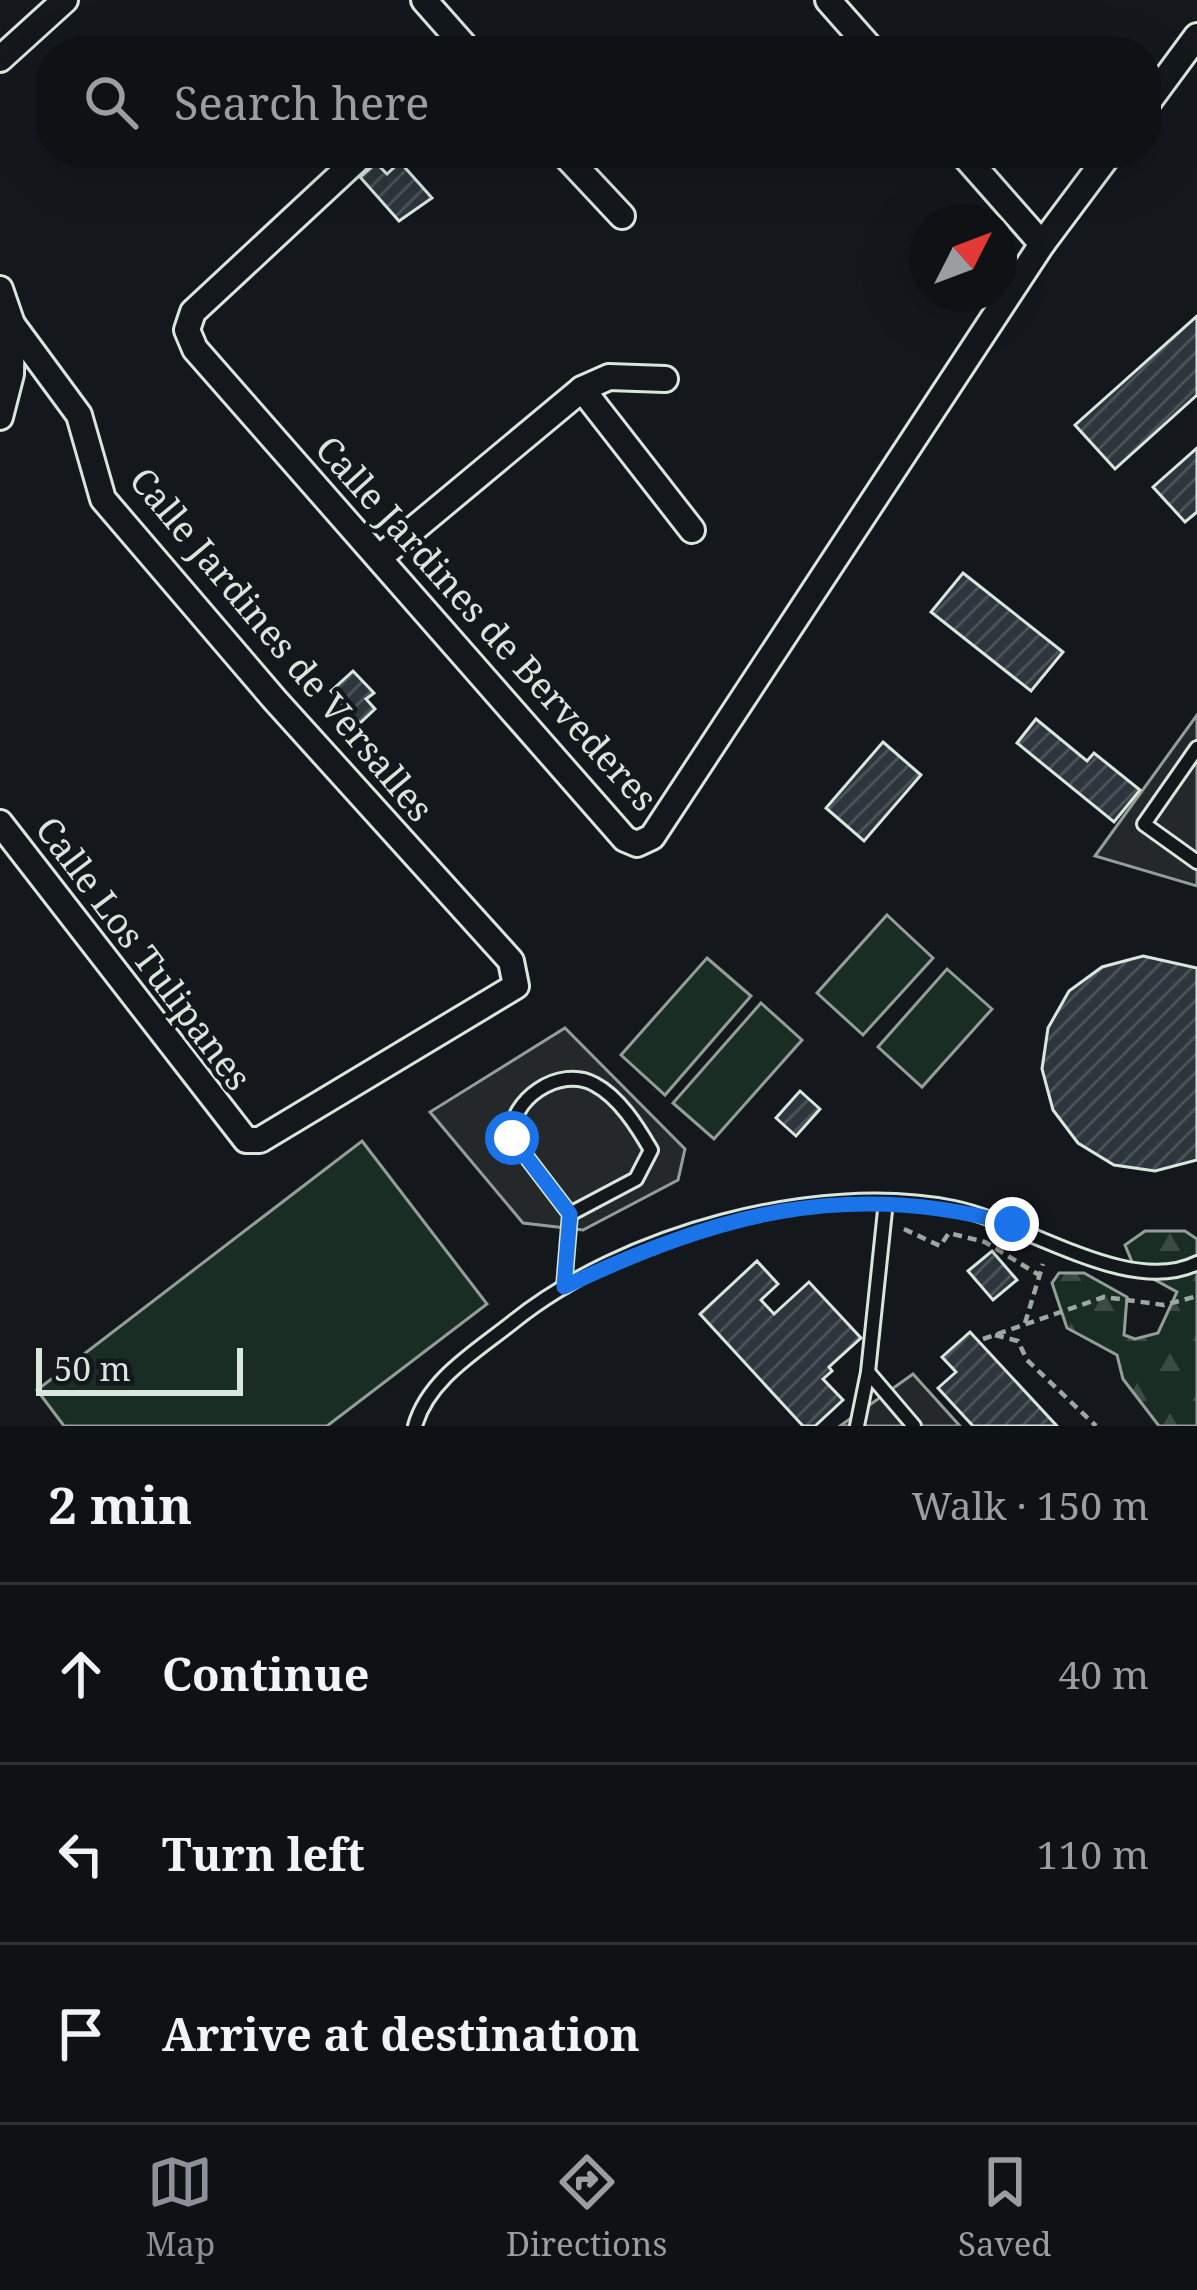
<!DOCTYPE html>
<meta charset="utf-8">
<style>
:root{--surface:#0f1215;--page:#181b1e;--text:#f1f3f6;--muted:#9b9ea0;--line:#2f3234;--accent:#8c9099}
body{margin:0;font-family:"Noto Serif",serif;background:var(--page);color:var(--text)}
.compass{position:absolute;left:909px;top:204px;width:108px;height:108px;border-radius:50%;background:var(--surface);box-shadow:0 12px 48px #0002;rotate:48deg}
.scale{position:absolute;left:36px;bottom:30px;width:207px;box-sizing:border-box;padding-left:12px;border:6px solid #d8e6dc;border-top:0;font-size:33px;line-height:42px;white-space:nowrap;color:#d8e6dc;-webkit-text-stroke:9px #14181c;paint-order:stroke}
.stop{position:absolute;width:36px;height:36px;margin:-27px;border:9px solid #1a73e8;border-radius:50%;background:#fff}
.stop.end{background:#1a73e8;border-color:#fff;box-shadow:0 3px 12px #0008}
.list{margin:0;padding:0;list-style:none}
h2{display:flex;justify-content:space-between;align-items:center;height:156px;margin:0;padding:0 48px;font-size:51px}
h2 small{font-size:39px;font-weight:400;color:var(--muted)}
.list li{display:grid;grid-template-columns:78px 1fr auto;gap:36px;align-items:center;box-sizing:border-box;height:180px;padding:0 48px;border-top:3px solid var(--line)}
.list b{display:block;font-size:45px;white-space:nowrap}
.list em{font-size:39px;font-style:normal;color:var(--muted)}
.icon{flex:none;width:66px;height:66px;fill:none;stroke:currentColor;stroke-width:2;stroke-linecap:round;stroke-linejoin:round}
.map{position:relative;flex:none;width:1197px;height:1426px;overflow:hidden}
.search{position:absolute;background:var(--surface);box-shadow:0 12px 48px #0002;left:36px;right:36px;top:36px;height:132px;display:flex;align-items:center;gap:30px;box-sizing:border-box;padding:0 42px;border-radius:48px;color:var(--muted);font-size:45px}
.sheet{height:696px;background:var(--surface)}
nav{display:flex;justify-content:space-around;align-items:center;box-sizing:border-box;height:168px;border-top:3px solid var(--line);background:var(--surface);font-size:33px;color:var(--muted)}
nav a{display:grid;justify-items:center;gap:6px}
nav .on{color:var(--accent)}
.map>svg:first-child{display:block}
.forest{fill:url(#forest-firs);stroke:#939e99;stroke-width:3}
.green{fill:#1a2d24;stroke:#939e99;stroke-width:3}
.parking{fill:#24282b;stroke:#939e99;stroke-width:3}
.building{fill:url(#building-hatch);stroke:#d8e6dc;stroke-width:3}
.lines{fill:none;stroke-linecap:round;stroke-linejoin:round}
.service-casing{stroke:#d8e6dc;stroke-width:18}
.minor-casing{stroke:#d8e6dc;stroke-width:30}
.path{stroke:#9da8a2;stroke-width:4.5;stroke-dasharray:9 6;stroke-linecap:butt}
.service{stroke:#14181c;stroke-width:12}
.minor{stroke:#14181c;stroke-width:24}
.route{stroke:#1a73e8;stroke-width:15}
.labels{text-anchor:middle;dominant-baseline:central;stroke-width:9;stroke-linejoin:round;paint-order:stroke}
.street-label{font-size:36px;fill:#d8e6dc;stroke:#14181c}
</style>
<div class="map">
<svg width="1197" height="1426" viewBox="0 0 1197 1426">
<defs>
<pattern id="forest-firs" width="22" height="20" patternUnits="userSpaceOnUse" patternTransform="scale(3)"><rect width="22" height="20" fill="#1a2d24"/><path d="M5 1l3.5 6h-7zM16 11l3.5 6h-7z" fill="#3b4b43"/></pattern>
<pattern id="building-hatch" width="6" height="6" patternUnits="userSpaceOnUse" patternTransform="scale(3)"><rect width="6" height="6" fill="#2c363c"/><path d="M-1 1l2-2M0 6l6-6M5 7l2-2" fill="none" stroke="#4a5358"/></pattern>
</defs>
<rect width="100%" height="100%" fill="#14181c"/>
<polygon class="forest" points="1145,1231 1185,1231 1197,1239 1197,1426 1159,1426 1123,1379 1117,1355 1067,1328 1052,1283 1059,1273 1084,1273 1127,1297 1124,1335 1135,1339 1158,1333 1177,1292 1135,1269 1125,1245"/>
<g class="green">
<polygon points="887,915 933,958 863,1035 817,993"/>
<polygon points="707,958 751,996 665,1095 621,1055"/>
<polygon points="947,969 992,1009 922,1087 878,1047"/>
<polygon points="761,1003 802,1040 714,1139 673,1103"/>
<polygon points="362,1141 487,1304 327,1426 64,1426 37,1390"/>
</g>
<g class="parking">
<polygon points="1197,715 1197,886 1095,856"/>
<polygon points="565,1028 685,1149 678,1180 583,1230 523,1223 430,1112"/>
<polygon points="913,1374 960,1426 840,1426"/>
</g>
<g class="building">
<polygon points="400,162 432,198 399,221 360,177 376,163 387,174"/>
<polygon points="1197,316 1197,395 1115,469 1075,425"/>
<polygon points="1197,448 1197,512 1185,522 1153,487"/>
<polygon points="963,573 1063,652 1031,691 931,612"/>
<polygon points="353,671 374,693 366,699 375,709 360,723 331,691"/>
<polygon points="1036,719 1087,761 1094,753 1140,790 1114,822 1017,743"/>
<polygon points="883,742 921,775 864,841 826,808"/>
<polygon points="1143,956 1197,968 1197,1160 1155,1171 1114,1165 1078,1143 1053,1110 1042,1069 1048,1028 1069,991 1102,967"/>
<polygon points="800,1091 820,1109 796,1136 776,1118"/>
<polygon points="992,1251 1017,1280 993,1300 968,1271"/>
<polygon points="757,1261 778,1284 761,1300 774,1314 809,1282 861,1338 829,1367 832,1371 823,1379 843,1400 815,1426 803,1426 700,1314"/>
<polygon points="970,1332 1057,1426 973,1426 938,1388 956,1372 942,1357"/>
</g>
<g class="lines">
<g class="service-casing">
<g id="service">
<polyline points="1197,748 1144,824 1197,862"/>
<path d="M564,1287L570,1214L512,1138C508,1100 560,1065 594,1084C619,1097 637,1126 651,1150L636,1179L570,1214"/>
<polyline points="868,1372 914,1426"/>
<path d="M415,1426C428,1379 477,1351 513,1322C622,1234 816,1180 954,1208C1027,1223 1129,1297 1197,1263"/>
<polyline points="857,1426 868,1372 886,1201"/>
</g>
</g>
<g class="minor-casing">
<g id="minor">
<polyline points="424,0 469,51"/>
<polyline points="828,0 873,51"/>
<polyline points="0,59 65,0"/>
<polyline points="1146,105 1197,36"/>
<polyline points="364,153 193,312 187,330 195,349 625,839 637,844 652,837 1042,244 1110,153"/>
<polyline points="563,153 622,216"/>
<polyline points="962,153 1042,244"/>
<polyline points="0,289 12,324 79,415 103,499 275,700 511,961 516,986 260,1140 246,1140 0,823"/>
<polyline points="582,389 692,530"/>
<polyline points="0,417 11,374 12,324"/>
<polyline points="379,558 582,389 609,377 665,379"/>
</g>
</g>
<g class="path">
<polyline points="904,1229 940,1246 949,1233 985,1242 1039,1275"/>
<polyline points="1025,1323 1043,1264"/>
<polyline points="995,1335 1018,1341 1027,1360 1096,1426"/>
<polyline points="983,1339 1104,1297 1164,1305 1194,1297"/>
</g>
<use href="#service" class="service"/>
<use href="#minor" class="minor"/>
</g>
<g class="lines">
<path class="route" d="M512,1138L570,1214L564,1287C715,1215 846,1178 1012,1224"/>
</g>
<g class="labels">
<g class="street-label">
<text transform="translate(487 623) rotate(48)">Calle Jardines de Bervederes</text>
<text transform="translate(282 644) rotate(50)">Calle Jardines de Versalles</text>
<text transform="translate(144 953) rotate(53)">Calle Los Tulipanes</text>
</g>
</g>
</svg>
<svg class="compass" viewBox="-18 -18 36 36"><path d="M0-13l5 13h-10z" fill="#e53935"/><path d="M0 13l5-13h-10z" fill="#9b9ea0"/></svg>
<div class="scale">50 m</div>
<div class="stop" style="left:512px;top:1138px"></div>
<div class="stop end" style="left:1012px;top:1224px"></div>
<div class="search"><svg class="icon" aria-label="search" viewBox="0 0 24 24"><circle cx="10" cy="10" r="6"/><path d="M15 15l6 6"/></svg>Search here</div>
</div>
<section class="sheet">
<h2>2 min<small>Walk · 150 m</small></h2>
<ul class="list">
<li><svg class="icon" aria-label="ahead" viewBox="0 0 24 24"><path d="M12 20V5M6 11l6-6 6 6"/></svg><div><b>Continue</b></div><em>40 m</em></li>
<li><svg class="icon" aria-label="left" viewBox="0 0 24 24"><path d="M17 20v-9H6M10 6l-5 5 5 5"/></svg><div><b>Turn left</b></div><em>110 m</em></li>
<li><svg class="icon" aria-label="arrive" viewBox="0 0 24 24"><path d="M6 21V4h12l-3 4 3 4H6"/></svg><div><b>Arrive at destination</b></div></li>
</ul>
</section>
<nav>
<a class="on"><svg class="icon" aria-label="map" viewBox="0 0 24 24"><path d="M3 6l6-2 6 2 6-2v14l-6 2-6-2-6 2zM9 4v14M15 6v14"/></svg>Map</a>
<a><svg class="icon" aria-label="directions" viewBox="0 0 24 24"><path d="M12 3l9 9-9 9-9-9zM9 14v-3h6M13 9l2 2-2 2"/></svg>Directions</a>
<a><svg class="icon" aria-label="saved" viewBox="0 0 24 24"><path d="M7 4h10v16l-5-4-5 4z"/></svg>Saved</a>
</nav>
